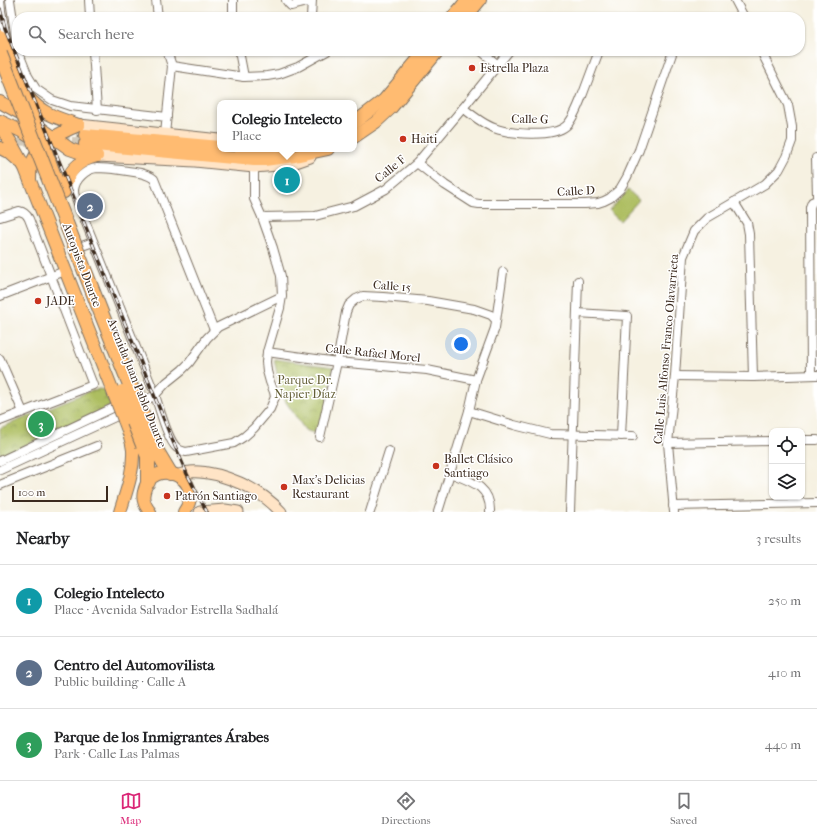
<!DOCTYPE html>
<meta charset="utf-8">
<style>
:root{--surface:#fff;--page:#f2f2f2;--text:#202124;--muted:#757577;--line:#e0e0e0;--accent:#db2777}
body{margin:0;font-family:"IM FELL French Canon",serif;background:var(--page);color:var(--text)}
.controls{position:absolute;right:12px;bottom:12px;display:grid;overflow:hidden;border-radius:8px;box-shadow:0 1px 3px #0004}
.controls button{width:36px;height:36px;display:grid;place-items:center;padding:0;border:0;border-bottom:1px solid var(--line);background:var(--surface);color:var(--text);font:20px sans-serif}
.scale{position:absolute;left:12px;bottom:10px;width:96px;box-sizing:border-box;padding-left:4px;border:2px solid #3b2a1e;border-top:0;font-size:11px;line-height:14px;white-space:nowrap;color:#3b2a1e;-webkit-text-stroke:3px #fff;paint-order:stroke}
.you{position:absolute;left:461px;top:344px;width:14px;height:14px;margin:-10px;border:3px solid #fff;border-radius:50%;background:#1a73e8;box-shadow:0 0 0 6px #1a73e833}
.badge{display:grid;place-items:center;width:26px;height:26px;border-radius:50%;background:var(--accent);color:#fff;font-size:13px;font-weight:700}
.pin{position:absolute;translate:-50% -50%;border:2px solid #fff;box-shadow:0 1px 4px #0006}
.popup{position:absolute;left:217px;top:100px;width:140px;height:52px;box-sizing:border-box;display:grid;place-content:center;border-radius:8px;background:var(--surface);filter:drop-shadow(0 1px 3px #0005);font-size:13px;white-space:nowrap;color:var(--muted)}
.popup b{font-size:15px;color:var(--text)}
.popup::after{content:'';position:absolute;left:50%;top:100%;margin-left:-8px;border:8px solid transparent;border-top-color:var(--surface)}
.list{margin:0;padding:0;list-style:none}
h2{display:flex;justify-content:space-between;align-items:center;height:52px;margin:0;padding:0 16px;font-size:17px}
h2 small{font-size:13px;font-weight:400;color:var(--muted)}
.list li{display:grid;grid-template-columns:26px 1fr auto;gap:12px;align-items:center;box-sizing:border-box;height:72px;padding:0 16px;border-top:1px solid var(--line)}
.list b{display:block;font-size:15px;white-space:nowrap}
.list p{margin:0;font-size:13px;white-space:nowrap;color:var(--muted)}
.list em{font-size:13px;font-style:normal;color:var(--muted)}
.icon{flex:none;width:22px;height:22px;fill:none;stroke:currentColor;stroke-width:2;stroke-linecap:round;stroke-linejoin:round}
.map{position:relative;flex:none;width:817px;height:512px;overflow:hidden}
.search{position:absolute;background:var(--surface);box-shadow:0 1px 3px #0004;left:12px;right:12px;top:12px;height:44px;display:flex;align-items:center;gap:10px;box-sizing:border-box;padding:0 14px;border-radius:16px;color:var(--muted);font-size:15px}
.sheet{height:268px;background:var(--surface)}
nav{display:flex;justify-content:space-around;align-items:center;box-sizing:border-box;height:56px;border-top:1px solid var(--line);background:var(--surface);font-size:11px;color:var(--muted)}
nav a{display:grid;justify-items:center;gap:2px}
nav .on{color:var(--accent)}
.map>svg:first-child{display:block}
.green{fill:#adbe61;stroke:#747440}
.park{fill:url(#park-crowns);stroke:#747440}
.lines{fill:none;stroke-linecap:round;stroke-linejoin:round}
.street-tunnel{stroke:#d1c9ba;stroke-width:8;stroke-dasharray:8 4;stroke-linecap:butt}
.primary-tunnel{stroke:#d1c9ba;stroke-width:12;stroke-dasharray:12 6;stroke-linecap:butt}
.street-casing{stroke:#7c7062;stroke-width:10}
.secondary-casing{stroke:#7c7062;stroke-width:13}
.primary-casing{stroke:#7c7062;stroke-width:14}
.highway-casing{stroke:#7c7062;stroke-width:16}
.street{stroke:#fff;stroke-width:8}
.secondary{stroke:#ffe4c6;stroke-width:11}
.primary{stroke:#ffbb71;stroke-width:12}
.highway{stroke:#ffbb71;stroke-width:14}
.rail-casing{stroke:#3b2a1e;stroke-width:3.5}
.rail{stroke:#fff;stroke-width:2;stroke-dasharray:6;stroke-linecap:butt}
.primary-bridge-casing{stroke:#7c7062;stroke-width:14;stroke-linecap:butt}
.highway-bridge-casing{stroke:#7c7062;stroke-width:16;stroke-linecap:butt}
.primary-bridge{stroke:#ffbb71;stroke-width:12}
.highway-bridge{stroke:#ffbb71;stroke-width:14}
.poi-dot{fill:#c8321e;stroke:#fff;stroke-width:1.5}
.labels{text-anchor:middle;dominant-baseline:central;stroke-width:3;stroke-linejoin:round;paint-order:stroke}
.poi-label{font-size:12px;fill:#3b2a1e;stroke:#fff;text-anchor:start}
.street-label{font-size:12px;fill:#3b2a1e;stroke:#fff}
.park-label{font-size:12px;fill:#635e35;stroke:#fff}
</style>
<div class="map">
<svg width="817" height="512" viewBox="0 0 817 512">
<defs>
<pattern id="park-crowns" width="20" height="18" patternUnits="userSpaceOnUse"><rect width="20" height="18" fill="#adbe61"/><path d="M2 6a3 3 0 1 1 6 0M12 15a3 3 0 1 1 6 0" fill="none" stroke="#8e9b4f"/></pattern>
</defs>
<rect width="100%" height="100%" fill="#fff"/>
<filter id="ink" filterUnits="userSpaceOnUse"><feTurbulence type="fractalNoise" baseFrequency=".025" numOctaves="2"/><feDisplacementMap in="SourceGraphic" scale="8" xChannelSelector="R" yChannelSelector="G"/><feConvolveMatrix kernelMatrix="1 2 1 2 8 2 1 2 1" color-interpolation-filters="sRGB"/></filter>
<filter id="wash" filterUnits="userSpaceOnUse"><feTurbulence type="fractalNoise" baseFrequency=".012" numOctaves="4" result="noise"/><feDisplacementMap in="SourceGraphic" scale="16" xChannelSelector="R" yChannelSelector="G"/><feGaussianBlur stdDeviation="0.9" result="paint"/><feColorMatrix in="noise" values="0 0 0 0 0 0 0 0 0 0 0 0 0 0 0 0 0 1.4 0 .05"/><feComposite in="paint" operator="in"/></filter>
<g filter="url(#wash)">
<rect width="100%" height="100%" fill="#f6f1e1"/>
<polygon class="green" points="628,190 639,200 620,221 609,211"/>
<g class="park">
<polygon points="274,359 334,367 325,422 314,433 305,430 281,395"/>
<polygon points="100,389 104,390 111,406 0,457 0,428 92,390"/>
</g>
</g>
<g filter="url(#ink)">
<g class="lines">
<polyline class="street-tunnel" points="131,397 146,389"/>
<g class="primary-tunnel">
<polyline points="58,133 85,135"/>
<polyline points="0,138 85,144"/>
</g>
<g class="street-casing">
<g id="street">
<polyline points="0,0 1,11 7,43"/>
<polyline points="10,0 17,46"/>
<polyline points="89,0 90,17"/>
<polyline points="156,0 158,17"/>
<polyline points="233,0 233,17"/>
<polyline points="286,0 289,4 291,6 311,1"/>
<polyline points="735,0 744,17"/>
<polyline points="311,17 312,0"/>
<polyline points="18,51 28,76 36,89 52,100 70,106 167,117"/>
<polyline points="93,51 97,110"/>
<polyline points="239,51 244,77"/>
<polyline points="481,51 498,65"/>
<polyline points="172,66 244,77 267,76 279,74 298,67 327,51"/>
<path d="M463,108C473,116 483,124 494,128C510,134 552,138 566,126C574,119 580,101 584,91C589,78 594,64 599,51"/>
<polyline points="165,134 172,66 167,51"/>
<polyline points="816,158 817,196"/>
<polyline points="417,163 445,185 473,203 479,204 585,204 598,203 604,201 610,198 620,189 627,177 639,150 673,51"/>
<polyline points="734,202 747,223 749,234 753,377"/>
<path d="M0,217L19,211C25,212 27,215 29,219L93,385L0,421"/>
<polyline points="262,217 315,216 354,206 386,189 417,163 463,108 509,51"/>
<polyline points="82,246 93,242"/>
<polyline points="0,296 65,271"/>
<polyline points="577,313 627,316 621,436"/>
<polyline points="267,352 337,362 427,370 476,380"/>
<polyline points="0,359 23,412"/>
<polyline points="811,375 810,207 812,202 817,200"/>
<polyline points="675,376 753,377 817,375"/>
<path d="M152,387L75,196C74,194 74,192 74,190C75,179 86,169 97,168C105,168 113,169 121,170C132,172 146,172 154,179L214,330"/>
<path d="M155,395C159,407 168,441 177,448C180,451 183,451 186,452L234,443L245,436L254,428L270,409L275,397L274,392L270,382L267,371L266,362L267,352L280,308L282,296L281,276L273,248L262,217L254,199V167"/>
<polyline points="150,398 155,395 167,382 182,370 189,363 207,338 218,327 282,296"/>
<polyline points="469,411 514,425 550,434 633,436"/>
<polyline points="320,437 337,362 346,312 349,305 356,299 363,296 383,297 428,301 474,309 491,315 495,319"/>
<polyline points="802,440 817,440"/>
<polyline points="668,443 772,441"/>
<polyline points="0,461 113,408"/>
<polyline points="0,470 117,416"/>
<path d="M450,473C470,481 491,486 490,512"/>
<polyline points="0,485 97,446"/>
<polyline points="673,506 817,503"/>
<polyline points="370,512 389,451"/>
<polyline points="438,512 469,411 476,380 495,328 503,272"/>
<polyline points="570,512 578,281"/>
<polyline points="674,512 668,443 675,376 683,257 694,231 707,218 765,184 779,170 786,157 792,141 792,127 788,105 761,51"/>
</g>
</g>
<g class="secondary-casing">
<g id="secondary">
<polyline points="79,125 220,140"/>
<polyline points="97,156 195,161 254,167 290,164 310,157"/>
<path d="M178,476C182,474 186,472 190,472C199,471 209,473 218,475C242,482 264,493 281,512"/>
<polyline points="200,512 225,510 238,512"/>
</g>
</g>
<g class="primary-casing">
<g id="primary">
<polyline points="453,17 467,0"/>
<polyline points="466,17 480,0"/>
<polyline points="0,36 36,124 61,192"/>
<path d="M27,96C42,114 57,118 79,125"/>
<polyline points="0,102 22,114 42,129 70,149 87,155 97,156"/>
<polyline points="0,121 21,131 36,141"/>
<polyline points="354,123 384,100 425,51"/>
<polyline points="0,126 10,141 25,168 114,394"/>
<polyline points="85,135 220,147"/>
<polyline points="354,137 376,122 391,108 438,51"/>
<polyline points="85,144 254,160 264,160 295,156 328,149"/>
<polyline points="0,148 10,153 19,161"/>
<polyline points="240,149 264,151 281,149"/>
<path d="M30,180C30,174 30,169 32,164C37,144 61,132 79,125"/>
<path d="M64,192C67,172 77,161 97,156"/>
<path d="M120,512C126,492 134,472 133,450C132,440 128,430 124,420"/>
<path d="M150,512C145,506 142,499 144,492C151,455 209,477 184,512"/>
</g>
</g>
<g class="highway-casing">
<g id="highway">
<polyline points="153,442 155,448 170,473"/>
<polyline points="143,445 148,456 148,482"/>
</g>
</g>
<use href="#street" class="street"/>
<use href="#secondary" class="secondary"/>
<use href="#primary" class="primary"/>
<use href="#highway" class="highway"/>
<g class="rail-casing">
<polyline id="rail" points="0,9 5,28 169,432 187,474 207,512"/>
</g>
<use href="#rail" class="rail"/>
<g class="primary-bridge-casing">
<polyline id="primary-bridge" points="114,394 124,420"/>
</g>
<g class="highway-bridge-casing">
<g id="highway-bridge">
<polyline points="0,54 102,315 153,442"/>
<polyline points="122,392 143,445"/>
</g>
</g>
<use href="#primary-bridge" class="primary-bridge"/>
<use href="#highway-bridge" class="highway-bridge"/>
</g>
</g>
<g class="poi-dot">
<circle cx="472" cy="68" r="4"/>
<circle cx="403" cy="139" r="4"/>
<circle cx="38" cy="301" r="4"/>
<circle cx="436" cy="466" r="4"/>
<circle cx="284" cy="487" r="4"/>
<circle cx="167" cy="496" r="4"/>
</g>
<g class="labels">
<g class="poi-label">
<text x="480" y="68">Estrella Plaza</text>
<text x="411" y="139">Haiti</text>
<text x="46" y="301">JADE</text>
<text x="444" y="459">Ballet Clásico<tspan x="444" dy="14">Santiago</tspan></text>
<text x="292" y="480">Max's Delicias<tspan x="292" dy="14">Restaurant</tspan></text>
<text x="175" y="496">Patrón Santiago</text>
</g>
<g class="street-label">
<text transform="translate(530 119) rotate(1)">Calle G</text>
<text transform="translate(390 169) rotate(-39)">Calle F</text>
<text transform="translate(576 191) rotate(-3)">Calle D</text>
<text transform="translate(82 265) rotate(69)">Autopista Duarte</text>
<text transform="translate(392 286) rotate(4)">Calle 15</text>
<text transform="translate(666 349) rotate(-85)">Calle Luis Alfonso Franco Olavarrieta</text>
<text transform="translate(373 353) rotate(6)">Calle Rafael Morel</text>
<text transform="translate(137 383) rotate(68)">Avenida Juan Pablo Duarte</text>
</g>
<g class="park-label">
<text x="305" y="380">Parque Dr.<tspan x="305" dy="14">Napier Díaz</tspan></text>
</g>
</g>
</svg>
<div class="controls">
<button><svg class="icon" aria-label="locate" viewBox="0 0 24 24"><circle cx="12" cy="12" r="6"/><path d="M12 2v4M12 18v4M2 12h4M18 12h4"/></svg></button>
<button><svg class="icon" aria-label="layers" viewBox="0 0 24 24"><path d="M12 4l9 5-9 5-9-5zM3 14l9 5 9-5"/></svg></button>
</div>
<div class="scale">100 m</div>
<div class="you"></div>
<div class="pin badge" style="left:287px;top:180px;background:#0f9aa8">1</div>
<div class="popup"><b>Colegio Intelecto</b>Place</div>
<div class="pin badge" style="left:90px;top:206px;background:#5c6f8a">2</div>
<div class="pin badge" style="left:41px;top:424px;background:#2e9e5b">3</div>
<div class="search"><svg class="icon" aria-label="search" viewBox="0 0 24 24"><circle cx="10" cy="10" r="6"/><path d="M15 15l6 6"/></svg>Search here</div>
</div>
<section class="sheet">
<h2>Nearby<small>3 results</small></h2>
<ul class="list">
<li><span class="badge" style="background:#0f9aa8">1</span><div><b>Colegio Intelecto</b><p>Place · Avenida Salvador Estrella Sadhalá</p></div><em>250 m</em></li>
<li><span class="badge" style="background:#5c6f8a">2</span><div><b>Centro del Automovilista</b><p>Public building · Calle A</p></div><em>410 m</em></li>
<li><span class="badge" style="background:#2e9e5b">3</span><div><b>Parque de los Inmigrantes Árabes</b><p>Park · Calle Las Palmas</p></div><em>440 m</em></li>
</ul>
</section>
<nav>
<a class="on"><svg class="icon" aria-label="map" viewBox="0 0 24 24"><path d="M3 6l6-2 6 2 6-2v14l-6 2-6-2-6 2zM9 4v14M15 6v14"/></svg>Map</a>
<a><svg class="icon" aria-label="directions" viewBox="0 0 24 24"><path d="M12 3l9 9-9 9-9-9zM9 14v-3h6M13 9l2 2-2 2"/></svg>Directions</a>
<a><svg class="icon" aria-label="saved" viewBox="0 0 24 24"><path d="M7 4h10v16l-5-4-5 4z"/></svg>Saved</a>
</nav>
